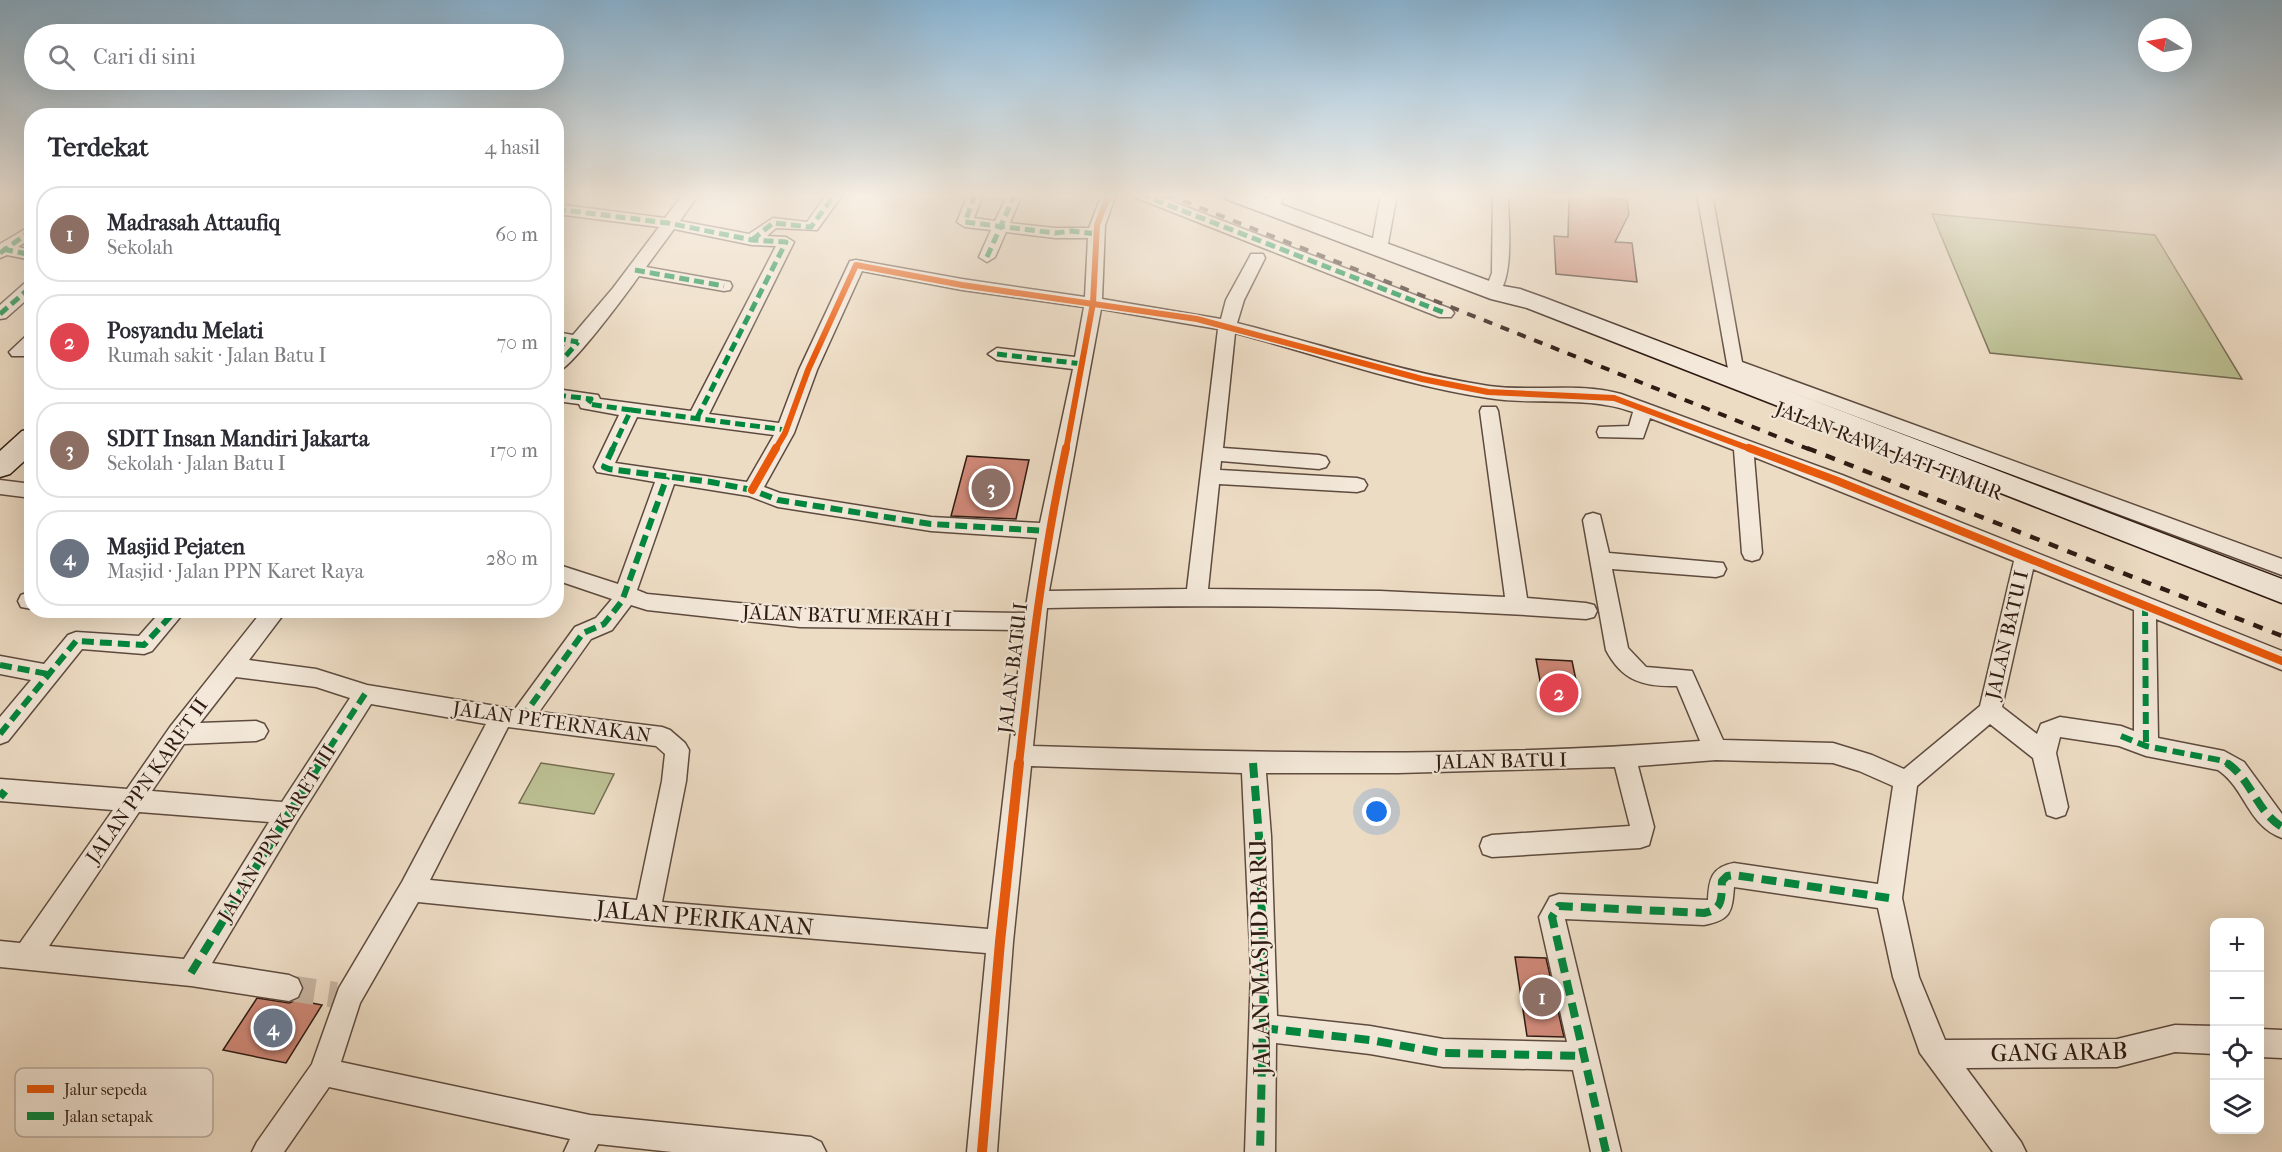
<!DOCTYPE html>
<html lang="id">
<meta charset="utf-8">
<style>
:root{--surface:#fff;--page:#f2f2f3;--text:#2b2b33;--muted:#7c7c81;--line:#e1e1e2;--accent:#8f2418}
body{margin:0;font-family:"IM FELL French Canon",serif;background:var(--page);color:var(--text)}
.controls{position:absolute;right:18px;bottom:18px;display:grid;overflow:hidden;border-radius:12px;box-shadow:0 6px 24px #0002}
.controls button{width:54px;height:54px;display:grid;place-items:center;padding:0;border:0;border-bottom:2px solid var(--line);background:var(--surface);color:var(--text);font:30px sans-serif}
.compass{position:absolute;left:2138px;top:18px;width:54px;height:54px;border-radius:50%;background:var(--surface);box-shadow:0 6px 24px #0002;rotate:281deg}
.you{position:absolute;left:1377px;top:812px;width:21px;height:21px;margin:-15px;border:4px solid #fff;border-radius:50%;background:#1a73e8;box-shadow:0 0 0 9px #1a73e833}
.badge{display:grid;place-items:center;width:39px;height:39px;border-radius:50%;background:var(--accent);color:#fff;font-size:20px;font-weight:700}
.pin{position:absolute;translate:-50% -50%;border:3px solid #fff;box-shadow:0 2px 6px #0006}
.list{margin:0;padding:0;list-style:none}
h2{display:flex;justify-content:space-between;align-items:center;height:78px;margin:0;padding:0 24px;font-size:26px}
h2 small{font-size:20px;font-weight:400;color:var(--muted)}
.list li{display:grid;grid-template-columns:39px 1fr auto;gap:18px;align-items:center;box-sizing:border-box;height:96px;margin:0 12px 12px;padding:0 12px;border:2px solid var(--line);border-radius:24px}
.list b{display:block;font-size:22px;white-space:nowrap}
.list p{margin:0;font-size:20px;white-space:nowrap;color:var(--muted)}
.list em{font-size:20px;font-style:normal;color:var(--muted)}
.icon{flex:none;width:33px;height:33px;fill:none;stroke:currentColor;stroke-width:2;stroke-linecap:round;stroke-linejoin:round}
.map{position:relative;flex:none;width:2282px;height:1152px;overflow:hidden}
.search{position:absolute;background:var(--surface);box-shadow:0 6px 24px #0002;left:24px;top:24px;width:540px;height:66px;display:flex;align-items:center;gap:15px;box-sizing:border-box;padding:0 21px;border-radius:33px;color:var(--muted);font-size:22px}
.panel{position:absolute;background:var(--surface);box-shadow:0 6px 24px #0002;left:24px;top:108px;width:540px;height:510px;border-radius:24px}
.map>svg:first-child{display:block}
.green{fill:#bbbf92;stroke:#756d52;stroke-width:1.5}
.building{fill:#ce8877;stroke:#2f1b13;stroke-width:1.5}
.lines{fill:none;stroke-linecap:round;stroke-linejoin:round}
.street-tunnel{stroke:#c7b5a1;stroke-width:26;stroke-dasharray:26 14;stroke-linecap:butt}
.street-casing{stroke:#5e4b3f;stroke-width:3}
.secondary-casing{stroke:#2f1b13;stroke-width:3}
.street{fill:#f3e8d9;fill-rule:evenodd}
.secondary{fill:#f3e8d9;fill-rule:evenodd}
.rail-far1{stroke:#2f1b13;stroke-width:4;stroke-dasharray:9 9;stroke-linecap:butt}
.rail{stroke:#2f1b13;stroke-width:4.5;stroke-dasharray:10 10;stroke-linecap:butt}
.quiet-far2{stroke:#00873e;stroke-width:5;stroke-dasharray:10 5;stroke-linecap:butt}
.quiet-far1{stroke:#00873e;stroke-width:6;stroke-dasharray:12 6;stroke-linecap:butt}
.quiet{stroke:#00873e;stroke-width:8;stroke-dasharray:15 8;stroke-linecap:butt}
.cycleway-far2-casing{stroke:#f3e8d9;stroke-width:9}
.cycleway-far1-casing{stroke:#f3e8d9;stroke-width:11}
.cycleway-casing{stroke:#f3e8d9;stroke-width:14}
.cycleway-far2{stroke:#e8590c;stroke-width:6}
.cycleway-far1{stroke:#e8590c;stroke-width:8}
.cycleway{stroke:#e8590c;stroke-width:10}
.labels{text-anchor:middle;dominant-baseline:central;stroke-width:4.5;stroke-linejoin:round;paint-order:stroke}
.street-label{font-size:20px;fill:#2f1b13;stroke:#f3e8d9}
.near-street-label{font-size:24px;fill:#2f1b13;stroke:#f3e8d9}
.key{fill:#f3e8d9;stroke:#b8aa9e;stroke-width:1.5}
.key-label{font-size:16px;fill:#2f1b13}
</style>
<div class="map">
<svg width="2282" height="1152" viewBox="0 0 2282 1152">
<rect width="100%" height="100%" fill="#eddcc4"/>
<filter id="stains"><feTurbulence type="fractalNoise" baseFrequency=".00333" numOctaves="4"/><feColorMatrix values="0 0 0 0 .2 0 0 0 0 .09 0 0 0 0 .02 0 0 0 .5 -.17"/></filter>
<radialGradient id="worn" r=".72"><stop offset=".6" stop-color="#630" stop-opacity="0"/><stop offset="1" stop-color="#630" stop-opacity=".3"/></radialGradient>
<g class="green">
<polygon points="1932,214 2155,235 2242,379 1990,353"/>
<polygon points="541,763 614,774 594,814 519,803"/>
</g>
<g class="building">
<polygon points="1569,194 1627,200 1629,214 1615,242 1632,243 1637,282 1556,274 1554,236 1568,237"/>
<polygon points="967,456 1029,460 1016,519 951,516"/>
<polygon points="1536,659 1572,661 1580,699 1543,697"/>
<polygon points="1515,957 1546,958 1564,1037 1527,1036"/>
<polygon points="257,998 289,1003 297,1000 322,1005 286,1063 223,1050"/>
</g>
<g class="lines">
<polyline class="street-tunnel" points="289,988 336,995"/>
<g class="street-casing">
<g id="street">
<path d="M683,194H699L680,221L749,234L773,218L807,222L827,194H843L817,230L776,228L767,236L786,237L794,242L709,414L779,423L799,370L850,261L856,260L962,279L1085,297L1088,238H1055L1006,232L995,257L987,262L979,257L991,230L965,227L957,222L968,194H983L974,218L995,221L1008,194H1022L1010,223L1055,228H1089L1102,194H1116L1105,225L1102,299L1221,319L1226,300L1249,258L1251,254H1263L1265,258L1244,300L1237,323C1321,344 1403,373 1489,386C1532,392 1579,382 1621,394L1842,475L2282,651V670L2156,619L2158,738L2224,751L2244,762L2282,814V838C2247,825 2246,789 2218,770L2146,756L2119,746L2060,737L2056,753L2068,807L2065,815L2056,818L2047,815L2033,758L1990,724L1917,786L1902,898L1919,977L1945,1040L2117,1039L2175,1025L2214,1026V1054L2175,1052L2117,1067L1966,1068L2021,1142L2026,1152H1993L1920,1053L1893,977L1878,908L1734,887C1732,912 1731,920 1704,925L1565,919L1621,1152H1591L1573,1070L1443,1067L1370,1054L1276,1043L1275,1152H1245L1251,971L1242,773L1031,766L1013,942L997,1152H967L986,953L647,925L418,902L360,1003L341,1062L590,1115L811,1137L821,1142L826,1152H672L598,1144L594,1152H564L570,1139L329,1087L284,1152H252L257,1142L312,1064L339,988L402,882L486,724L371,704L297,821L212,963L289,975L298,979L302,988L298,997L289,1001L191,986L0,967V941L20,943L113,810L0,801V779L127,789L170,727L263,610L286,611L249,660L316,669L367,685L515,709L575,627L596,618L612,599L556,580V564L618,584L655,482L597,472L594,467L619,415L581,408L579,404L556,401V389L598,395L600,399L691,411L776,246L752,245L674,229L646,267L730,282L732,286L730,290L724,291L639,276C627,293 571,369 556,373V355L565,345L556,344V332L573,335L613,288L659,227L556,214V204L665,218ZM862,271L962,290L1084,307L1075,357L997,348L988,354L997,360L1073,369L1040,523L931,517L780,493L764,487L794,433L817,370ZM1101,309L1218,329L1187,589L1049,591ZM1235,333C1319,355 1402,385 1488,398C1537,406 1587,395 1633,412L1629,426L1599,427L1597,432L1599,437L1643,438L1650,418L1734,450L1742,553L1745,559L1752,561L1759,559L1762,553L1754,457L2014,561L1980,706L1904,769L1872,755L1833,743L1723,740L1692,671L1646,667L1628,648L1612,569L1716,577L1723,575L1726,569L1723,563L1609,553L1600,515L1593,513L1586,515L1583,520L1606,650C1622,681 1644,687 1677,686L1700,741C1478,758 1255,753 1033,746L1047,608C1227,604 1406,606 1586,619L1594,617L1597,611L1594,605L1586,603L1527,598L1498,411L1496,407H1482L1480,411L1505,597L1380,591L1208,589L1219,484L1357,492L1364,490L1367,485L1364,480L1357,478L1220,470L1221,461L1319,469L1326,467L1329,462L1326,457L1319,455L1223,448ZM637,417L774,435L747,482L615,463ZM674,484L749,496L778,507L931,531L1037,538L1025,613L800,609L647,594L637,590ZM2033,569L2134,610V731L2121,726L2060,717L2041,724L2037,734L2002,707ZM631,605L647,610L800,627L1023,630L988,929L662,902L686,781L689,750L685,743L670,730L662,727L539,712L591,639L612,630ZM236,677L316,687L350,698L282,802L152,791L184,744L256,741L264,738L268,731L264,724L256,721L200,723ZM508,727L656,746L665,754L662,781L637,900L430,880ZM1716,760L1833,763L1859,771L1893,786L1878,884L1734,863C1711,867 1709,880 1708,900L1559,894L1550,897L1539,917L1567,1042L1443,1039L1370,1026L1277,1016L1271,836L1266,773H1398L1615,767L1630,826L1492,835L1483,838L1480,846L1483,854L1492,857L1640,848L1649,845L1654,827L1638,766ZM139,812L269,822L184,959L49,946Z"/>
<polygon points="1132,194 1153,194 1451,309 1454,313 1451,317 1439,317 1134,197"/>
<polygon points="1269,194 1284,194 1278,211 1266,211 1264,208"/>
<polygon points="1381,194 1397,194 1387,249 1379,254 1371,249"/>
<path d="M1493,194H1508C1508,215 1516,290 1493,296L1485,291L1492,273Z"/>
<polygon points="1697,194 1712,194 1742,362 2282,559 2282,575 1728,369"/>
<polygon points="32,225 32,238 18,247 32,250 32,260 7,255 0,258 0,244"/>
<polygon points="32,281 32,295 6,318 0,319 0,305 26,282"/>
<polygon points="32,334 32,350 24,356 12,356 9,352 26,336"/>
<polygon points="0,480 32,484 32,498 0,494"/>
<polygon points="32,591 32,609 21,607 18,601 21,595"/>
<polygon points="162,610 186,610 152,651 144,654 82,649 8,741 0,744 0,717 31,680 0,674 0,656 44,664 68,635 76,632 139,636"/>
<polygon points="2260,1029 2282,1030 2282,1058 2260,1057"/>
</g>
</g>
<g class="secondary-casing">
<g id="secondary">
<polygon points="1223,194 1253,194 1503,286 1520,289 1545,298 2282,579 2282,603 1527,308 1491,299 1226,199"/>
<polygon points="32,429 32,454 10,474 0,477 0,451 22,431"/>
</g>
</g>
<use href="#street" class="street"/>
<use href="#secondary" class="secondary"/>
<polyline class="rail-far1" points="1166,194 1811,450"/>
<polyline class="rail" points="1807,448 2282,636"/>
<g class="quiet-far2">
<polyline points="975,194 965,222 1055,233 1072,231 1096,234"/>
<polyline points="1140,194 1445,313"/>
<polyline points="556,209 668,223 752,240 786,242 696,420"/>
<polyline points="752,240 773,223 811,227 835,194"/>
<polyline points="3,249 32,255"/>
<polyline points="0,253 32,230"/>
<polyline points="987,257 1015,194"/>
<polyline points="635,270 724,286"/>
<polyline points="0,314 32,286"/>
<polyline points="556,338 578,342"/>
<polyline points="997,354 1083,364"/>
<polyline points="556,367 578,342"/>
<polyline points="556,395 591,399 588,404 631,410 612,450"/>
<polyline points="631,410 786,430"/>
</g>
<g class="quiet-far1">
<polyline points="613,448 604,467 609,469 711,482 752,490 778,500 931,524 1048,531"/>
<polyline points="29,601 32,599"/>
<polyline points="2145,604 2146,746"/>
<polyline points="0,665 48,674"/>
<polyline points="521,719 583,633 604,624 622,601 667,477"/>
<polyline points="0,734 76,641 144,645 176,610"/>
<polyline points="2121,736 2146,746 2224,761 2229,764"/>
<polyline points="319,764 365,694"/>
</g>
<g class="quiet">
<polyline points="1253,763 1259,836 1264,971 1260,1152"/>
<path d="M2227,763C2251,779 2257,812 2282,827"/>
<polyline points="0,797 5,791"/>
<polyline points="191,973 320,763"/>
<polyline points="1263,1028 1370,1040 1443,1053 1582,1056"/>
<path d="M1606,1152L1552,917L1559,906L1704,913C1724,909 1721,899 1722,881L1727,876L1734,875L1889,898"/>
</g>
<g class="cycleway-far2-casing">
<g id="cycleway-far2">
<polyline points="775,450 785,433 808,370 856,265 962,285 1197,319 1422,379 1488,392 1614,398 1753,450"/>
<polyline points="1066,450 1093,303 1097,225 1109,194"/>
</g>
</g>
<g class="cycleway-far1-casing">
<g id="cycleway-far1">
<polyline points="1749,448 1835,480 2282,661"/>
<polyline points="752,490 776,448"/>
<path d="M1019,764C1031,656 1043,554 1066,448"/>
</g>
</g>
<g class="cycleway-casing">
<polyline id="cycleway" points="982,1152 1000,942 1019,763"/>
</g>
<use href="#cycleway-far2" class="cycleway-far2"/>
<use href="#cycleway-far1" class="cycleway-far1"/>
<use href="#cycleway" class="cycleway"/>
</g>
<linearGradient id="sky" x2="0" y2="1"><stop stop-color="#89b6d6"/><stop offset="0.55" stop-color="#f7efe4"/><stop offset="1" stop-color="#f7efe4" stop-opacity="0"/></linearGradient>
<rect width="2282" height="355" fill="url(#sky)"/>
<g class="labels">
<g class="street-label">
<text transform="translate(1889 451) rotate(21)">JALAN RAWA JATI TIMUR</text>
<text transform="translate(847 616) rotate(2)">JALAN BATU MERAH I</text>
<text transform="translate(2007 635) rotate(-77)">JALAN BATU I</text>
<text transform="translate(1013 668) rotate(-83)">JALAN BATU I</text>
<text transform="translate(552 722) rotate(8)">JALAN PETERNAKAN</text>
<text transform="translate(1501 761) rotate(-1)">JALAN BATU I</text>
<text transform="translate(147 781) rotate(-55)">JALAN PPN KARET II</text>
<text transform="translate(277 833) rotate(-58)">JALAN PPN KARET III</text>
</g>
<g class="near-street-label">
<text transform="translate(705 918) rotate(5)">JALAN PERIKANAN</text>
<text transform="translate(1260 957) rotate(-91)">JALAN MASJID BARU</text>
<text transform="translate(2059 1052) rotate(-1)">GANG ARAB</text>
</g>
</g>
<rect x="15" y="1068" width="198" height="69" rx="9" class="key"/>
<rect x="27" y="1085" width="27" height="8" fill="#e8590c"/>
<rect x="27" y="1112" width="27" height="8" fill="#00873e"/>
<g class="key-label">
<text x="64" y="1095">Jalur sepeda</text>
<text x="64" y="1122">Jalan setapak</text>
</g>
<rect width="100%" height="100%" filter="url(#stains)"/>
<rect width="100%" height="100%" fill="url(#worn)"/>
</svg>
<div class="controls">
<button>+</button>
<button>−</button>
<button><svg class="icon" aria-label="locate" viewBox="0 0 24 24"><circle cx="12" cy="12" r="6"/><path d="M12 2v4M12 18v4M2 12h4M18 12h4"/></svg></button>
<button><svg class="icon" aria-label="layers" viewBox="0 0 24 24"><path d="M12 4l9 5-9 5-9-5zM3 14l9 5 9-5"/></svg></button>
</div>
<svg class="compass" viewBox="-18 -18 36 36"><path d="M0-13l5 13h-10z" fill="#e53935"/><path d="M0 13l5-13h-10z" fill="#7c7c81"/></svg>
<div class="you"></div>
<div class="pin badge" style="left:1542px;top:997px;background:#8d6e63">1</div>
<div class="pin badge" style="left:1559px;top:693px;background:#e0444e">2</div>
<div class="pin badge" style="left:991px;top:488px;background:#8d6e63">3</div>
<div class="pin badge" style="left:273px;top:1028px;background:#6b7280">4</div>
<div class="search"><svg class="icon" aria-label="search" viewBox="0 0 24 24"><circle cx="10" cy="10" r="6"/><path d="M15 15l6 6"/></svg>Cari di sini</div>
<section class="panel">
<h2>Terdekat<small>4 hasil</small></h2>
<ul class="list">
<li><span class="badge" style="background:#8d6e63">1</span><div><b>Madrasah Attaufiq</b><p>Sekolah</p></div><em>60 m</em></li>
<li><span class="badge" style="background:#e0444e">2</span><div><b>Posyandu Melati</b><p>Rumah sakit · Jalan Batu I</p></div><em>70 m</em></li>
<li><span class="badge" style="background:#8d6e63">3</span><div><b>SDIT Insan Mandiri Jakarta</b><p>Sekolah · Jalan Batu I</p></div><em>170 m</em></li>
<li><span class="badge" style="background:#6b7280">4</span><div><b>Masjid Pejaten</b><p>Masjid · Jalan PPN Karet Raya</p></div><em>280 m</em></li>
</ul>
</section>
</div>
